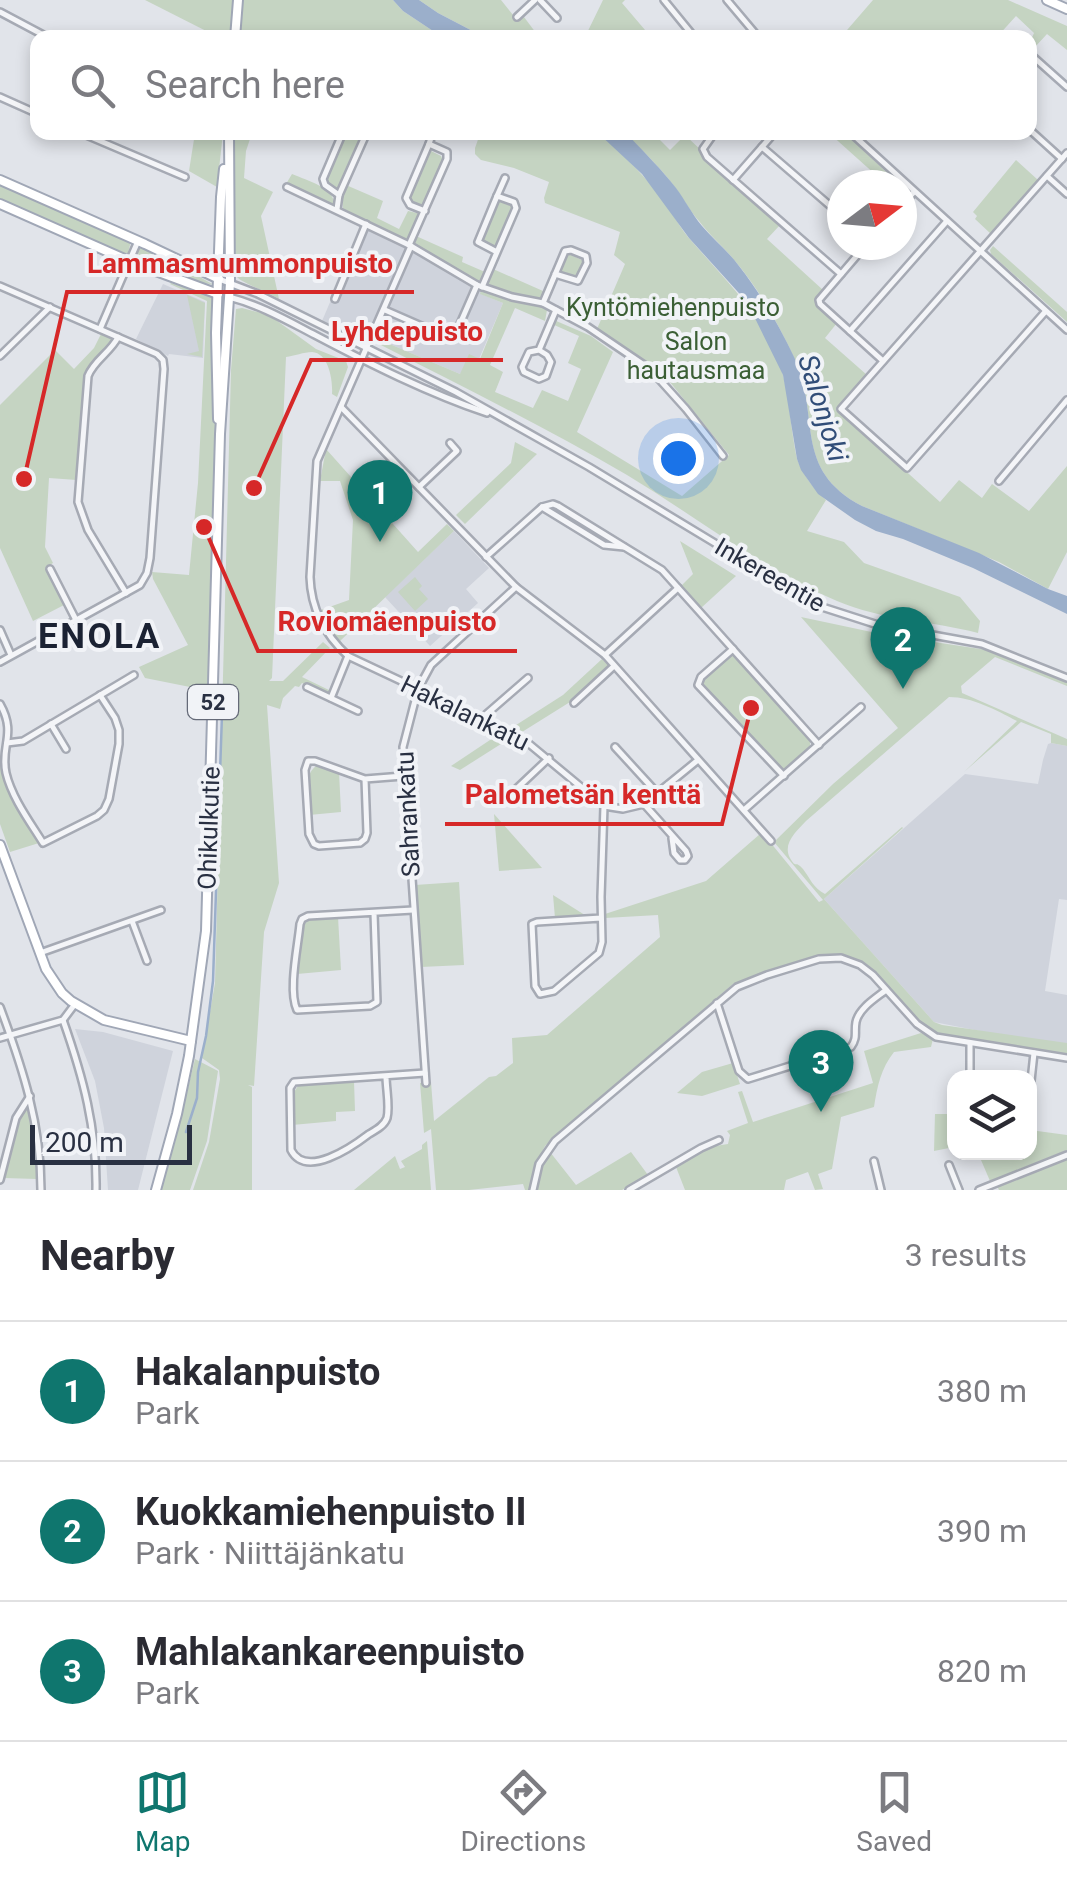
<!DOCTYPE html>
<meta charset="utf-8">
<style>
:root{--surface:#fff;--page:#f2f2f3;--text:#2b2b33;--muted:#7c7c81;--line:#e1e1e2;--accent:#0f766e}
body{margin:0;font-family:Roboto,sans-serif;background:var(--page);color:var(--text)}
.controls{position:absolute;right:30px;bottom:30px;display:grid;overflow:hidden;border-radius:20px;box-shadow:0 5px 15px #0003}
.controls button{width:90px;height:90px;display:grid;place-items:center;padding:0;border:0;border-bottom:2px solid var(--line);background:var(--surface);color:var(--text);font:50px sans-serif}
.compass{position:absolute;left:827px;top:170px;width:90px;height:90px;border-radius:50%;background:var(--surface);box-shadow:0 5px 15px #0003;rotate:74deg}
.scale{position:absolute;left:30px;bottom:25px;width:162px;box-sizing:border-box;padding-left:10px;border:5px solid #293042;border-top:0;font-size:28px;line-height:35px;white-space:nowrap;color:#293042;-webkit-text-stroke:8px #f1f3f7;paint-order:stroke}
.you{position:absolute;left:678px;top:458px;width:35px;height:35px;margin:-25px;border:8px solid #fff;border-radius:50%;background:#1a73e8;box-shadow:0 0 0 15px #1a73e833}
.badge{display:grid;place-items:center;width:65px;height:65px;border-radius:50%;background:var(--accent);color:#fff;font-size:32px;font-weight:700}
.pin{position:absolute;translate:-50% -82px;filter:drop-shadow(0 2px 5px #0008)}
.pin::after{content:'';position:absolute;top:52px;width:35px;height:30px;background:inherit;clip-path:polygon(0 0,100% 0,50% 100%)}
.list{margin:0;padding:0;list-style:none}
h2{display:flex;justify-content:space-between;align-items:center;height:130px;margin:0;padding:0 40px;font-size:42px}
h2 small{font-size:32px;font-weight:400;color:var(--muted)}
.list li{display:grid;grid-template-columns:65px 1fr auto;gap:30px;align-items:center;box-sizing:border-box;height:140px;padding:0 40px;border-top:2px solid var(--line)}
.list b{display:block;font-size:38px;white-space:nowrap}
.list p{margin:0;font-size:32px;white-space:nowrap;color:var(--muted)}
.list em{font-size:32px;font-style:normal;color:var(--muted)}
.icon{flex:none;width:55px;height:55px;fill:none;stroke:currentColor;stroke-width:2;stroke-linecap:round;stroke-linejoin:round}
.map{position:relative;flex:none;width:1067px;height:1190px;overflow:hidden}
.search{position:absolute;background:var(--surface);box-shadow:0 5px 15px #0003;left:30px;right:30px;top:30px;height:110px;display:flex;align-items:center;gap:25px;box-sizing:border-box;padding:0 35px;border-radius:20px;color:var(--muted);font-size:38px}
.sheet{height:550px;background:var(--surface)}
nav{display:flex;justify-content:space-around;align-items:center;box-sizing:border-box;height:140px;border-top:2px solid var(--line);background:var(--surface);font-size:28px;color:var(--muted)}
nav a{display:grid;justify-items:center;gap:5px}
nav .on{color:var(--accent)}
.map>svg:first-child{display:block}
.built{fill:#cfd3dc}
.green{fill:#c5d4c2}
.water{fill:#9bafcb}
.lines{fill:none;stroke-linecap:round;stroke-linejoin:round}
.stream{stroke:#9bafcb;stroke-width:2.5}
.minor-casing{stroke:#a6aab4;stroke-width:10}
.major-casing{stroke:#a0a7b6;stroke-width:12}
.minor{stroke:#f4f5f8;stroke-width:5}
.major{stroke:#fff;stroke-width:8}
.labels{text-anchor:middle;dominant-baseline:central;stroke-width:8;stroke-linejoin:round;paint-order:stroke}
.shield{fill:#f1f3f7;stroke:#656a78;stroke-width:2.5}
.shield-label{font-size:22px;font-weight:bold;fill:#293042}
.park-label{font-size:25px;fill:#3b5f35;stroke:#f1f3f7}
.street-label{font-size:25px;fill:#293042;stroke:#f1f3f7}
.water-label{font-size:28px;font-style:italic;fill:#314d78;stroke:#f1f3f7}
.district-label{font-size:35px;font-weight:bold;letter-spacing:2.5px;fill:#1b2233;stroke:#f1f3f7}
.leader{fill:none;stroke:#d62828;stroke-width:4}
.callout-dot{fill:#d62828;stroke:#f1f3f7;stroke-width:4}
.callout-label{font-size:28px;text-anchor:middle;font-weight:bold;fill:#d62828;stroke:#f1f3f7;stroke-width:8;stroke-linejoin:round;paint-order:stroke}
</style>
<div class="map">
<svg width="1067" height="1190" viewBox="0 0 1067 1190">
<rect width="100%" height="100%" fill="#e1e4ea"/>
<g class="built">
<polygon points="363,225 440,265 481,291 481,294 503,303 479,359 460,374 378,339 358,336 322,321"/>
<polygon points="163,284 205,302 203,358 169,354 168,356 136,339"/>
<polygon points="454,531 489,568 466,589 478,603 430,646 385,597"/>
<polygon points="1051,743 1067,746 1067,900 1059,899 1045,991 1067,995 1067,1048 934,1022 824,899 965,774 1038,784 1043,760 1048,744"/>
<polygon points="75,1029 103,1032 173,1051 138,1190 108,1190 104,1128 95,1081"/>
</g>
<g class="green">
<polygon points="145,0 234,0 231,37 218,37"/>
<polygon points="243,0 393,0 403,11 442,37 240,38"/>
<polygon points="419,0 501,0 517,20 524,17 539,37 484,37 438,13"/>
<polygon points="603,0 625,0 622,3 651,37 585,37"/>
<polygon points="873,0 1008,0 1067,26 1067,50 1047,34 1035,47 1030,42 1034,33 1016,16 997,37 841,37"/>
<polygon points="195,133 223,133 217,187 189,171"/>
<path d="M234,133H252L246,151L244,178L273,192L261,216L279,299C271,294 241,282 237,277C225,262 233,156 234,133Z"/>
<polygon points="344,133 366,133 338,189 332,187 326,179"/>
<path d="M478,133H598C619,151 640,171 658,193C669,207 677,223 688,237C725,280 768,319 783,375C790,402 791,432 797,459C803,474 814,490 826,500L807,531L844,542L864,563L960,597L980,621L978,633C932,621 881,620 837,601C764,570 695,516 627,475C545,427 461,386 377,343L378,339L460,374L469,354L480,359L503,303L480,294L481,291L540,306L547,310L545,321L515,308L490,365L503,372L495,392L533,408L542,390L568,401L581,369L568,363L579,336L552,324L554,320L591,336L613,352L577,432L682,496L729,455L661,371L597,329L625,264L614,255L620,232L545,203L544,198L549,182L514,168L481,160L475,154V148L480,134Z"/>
<path d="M625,133H653L670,150L685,135L780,225L767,239L823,290L815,302L837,323L825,338L867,375L837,409L940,502L959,480L982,498L992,484L1029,511L1067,466V552L1048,589L999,562L862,506C792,469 821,418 795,360C780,326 759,289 735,261C724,247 710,236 699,221C690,211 684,200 677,190C662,169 643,151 625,133Z"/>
<polygon points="829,133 845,133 900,185 887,185"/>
<polygon points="431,151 441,156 444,163 425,203 419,206 409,199 410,193 428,153"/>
<polygon points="1016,160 1038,180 991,234 975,219 977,216 973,212"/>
<path d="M292,174C308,181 334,187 335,206L286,184Z"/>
<polygon points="0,183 131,241 128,253 123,254 0,200"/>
<polygon points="346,185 383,201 377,218 399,229 408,211 417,213 419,216 409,240 403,240 343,209 342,196"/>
<polygon points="500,202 511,204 512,212 498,246 494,248 480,240 496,204"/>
<polygon points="416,236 463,257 462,262 485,272 482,279 477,281 418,247 414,243"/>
<polygon points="140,246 152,250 214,285 195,281 136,260 135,257"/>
<polygon points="993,246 1067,312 1067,322 991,254 990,250"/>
<polygon points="569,254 584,261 577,278 564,275 559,271 566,255"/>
<path d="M493,269L543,291L542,298L539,300C521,296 501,295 487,283Z"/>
<polygon points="171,283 214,297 214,408 217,437 210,691 145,678 139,667 188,645 153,579 152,572 189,575 198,483 207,301 170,284"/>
<polygon points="187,295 205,303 202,357 187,354 199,351"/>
<path d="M242,308L269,315L316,349L346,361L348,367L337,397L332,394C333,381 329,353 312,352C304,352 294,356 286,357L272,678L269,681H283L323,642L330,648L302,677L331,691L324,694L302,683L299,687L295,686L283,698L280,709L267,705L279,883L264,932L254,1086L248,1085L252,1087V1190H193L209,1142L220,1079L219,1070L202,1058L215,983L231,370L236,309Z"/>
<polygon points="101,334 114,338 112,346 86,371 77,480 49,478 45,547 53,563 46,567 64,605 33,621 0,548 0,405 55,350 74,369 94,348"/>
<polygon points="515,442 537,454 465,524 456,515 511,463"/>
<polygon points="326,449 418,552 447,524 454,531 339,642 325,623 321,610 349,600 353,520 340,481 320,481"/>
<polygon points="680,541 736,576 701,608 681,586 693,574"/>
<polygon points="415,577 422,586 419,589 428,599 415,611 398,592"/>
<path d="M801,617L881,634L987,650L1067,682V686L995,657L961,686L962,693L1067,739V746L1051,743V734L1021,722L964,772L1017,721C996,710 972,697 949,697L806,821C797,831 782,843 790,858C797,870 794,859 803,869C810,878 813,888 825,894L902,827L903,828L824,899L934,1022L942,1025L1067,1043V1055L940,1035L923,1026L866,965L851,957L837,955L816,957L733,984L545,1146L533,1169L530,1190H525L523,1184L469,1190H436L431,1129L424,1133L420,1083L431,1082L434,1121L489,1077L496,1076L513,1063L512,1038L547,1035L660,937L658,915L605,918V914L706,881L760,834L770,842L819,902L823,900L774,842L833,784L898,728Z"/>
<polygon points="732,654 810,741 810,746 787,770 781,770 701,684 702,680"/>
<polygon points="602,659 609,666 570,702 522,732 513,727 563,695"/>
<polygon points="502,732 512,737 460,770 451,766"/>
<polygon points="0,765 17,803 39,843 10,852 0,824"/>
<path d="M316,766L339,772L341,812L309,815C308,799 302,777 316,766Z"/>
<polygon points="494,814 542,868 499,871"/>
<polygon points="459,882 464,965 421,967 415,885"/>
<polygon points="553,895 588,917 555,918"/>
<polygon points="338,917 341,970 297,974 302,926 309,920"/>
<path d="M921,1033L933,1039L931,1047L894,1052C881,1068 877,1087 874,1107L841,1117L832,1169L818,1174L823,1189L815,1190L808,1172L786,1180L784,1190H685L676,1167L709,1147L728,1144L730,1135L727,1131L748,1123L738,1092L742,1091L753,1122L873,1083L864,1051Z"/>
<polygon points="195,1059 218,1071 207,1141 190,1190 160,1190 175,1142"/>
<polygon points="733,1063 740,1084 702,1096 677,1093 702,1072"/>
<polygon points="354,1081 355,1111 336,1112 336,1121 292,1125 294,1092 298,1086 306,1083"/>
<polygon points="28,1107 37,1157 37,1179 4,1178 23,1110"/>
<polygon points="935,1114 954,1114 954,1147 934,1151"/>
<polygon points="1030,1130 1067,1135 1067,1150 990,1181 978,1153 1030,1152"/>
<polygon points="427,1141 431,1190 354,1190 395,1156 400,1169 405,1167 401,1161 422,1149 422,1145"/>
<polygon points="550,1152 576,1185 631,1152 648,1175 622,1190 537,1190 539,1173"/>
<polygon points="1067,1159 1067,1190 999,1190 997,1186"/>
</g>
<g class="water">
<polygon points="393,0 419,0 438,13 484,37 442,37 403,11"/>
<path d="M598,133H625L629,136C645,153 662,170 676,188C685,200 692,214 702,226C714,240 728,251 739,266C761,294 780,327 795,359C821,417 792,469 862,506L979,553L1048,589L1067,596V614L973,568L903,539L876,531L855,520L818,494L801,470L797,459L783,375L747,302L689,238L642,174Z"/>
</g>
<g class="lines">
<polyline class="stream" points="186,1132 197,1098 198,1072 206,1036 213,981 222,714"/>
<g class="minor-casing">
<g id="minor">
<polyline points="540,0 557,18"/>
<polyline points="664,0 695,38"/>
<polyline points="727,0 759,38"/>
<polyline points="0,12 49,38"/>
<polyline points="517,17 535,0"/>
<polyline points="1030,54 1067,87"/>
<polyline points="0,97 38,114"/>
<polyline points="1030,130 1062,159"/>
<polyline points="79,132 185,177"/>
<polyline points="715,132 703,149 707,157 841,274"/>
<polyline points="850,132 1067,330"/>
<polyline points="429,144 433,132"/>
<polyline points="762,147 842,216"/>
<polyline points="1047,176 1067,194"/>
<polyline points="733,180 775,132"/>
<polyline points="287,187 409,245 477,285 512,297 543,303 588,327 650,369 686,409 723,456"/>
<polyline points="339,195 325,185 323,179 343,132"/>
<polyline points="497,196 505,178"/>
<polyline points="902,205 914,192"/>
<polyline points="337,209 339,195 367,132"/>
<polyline points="409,245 447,159 447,152 429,144 406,198 410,205 425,211"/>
<polyline points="866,245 819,300 820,304 883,361"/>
<path d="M411,246L317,461L310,577C311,610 325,635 348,656L522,738L604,806L623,809L644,804L698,760"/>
<polyline points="219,279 258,294 456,392 589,467 819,606 878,625 982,644 1067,678"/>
<polyline points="0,286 157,354 163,360 164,369 150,558 147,573 140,585 0,662"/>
<polyline points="482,287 516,208 514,202 497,196 478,242 497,252"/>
<path d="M229,297C260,305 286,320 315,335C370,364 428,393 487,413"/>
<polyline points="335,299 366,224"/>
<polyline points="543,303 565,251 571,250 586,256 587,263 578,281 555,274"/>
<polyline points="385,310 449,338 456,333 477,285"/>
<polyline points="1045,312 907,468 841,409 1067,153"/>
<polyline points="100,329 138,241"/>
<polyline points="850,331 947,221"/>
<path d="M118,337C111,352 94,360 88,376L78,502L88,530L126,593"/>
<polyline points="539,350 547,355 551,362 546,376 539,379 524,372 522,367 529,352 539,350 556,310"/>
<polyline points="0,356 50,307"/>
<polyline points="341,407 516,587 605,655 771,841"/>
<polyline points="999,481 1067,400"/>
<polyline points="419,487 457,451 450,443"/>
<polyline points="542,507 604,545 624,547"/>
<polyline points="486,557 542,507 553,504 558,506 662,570 819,745"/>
<polyline points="50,569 76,620"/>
<polyline points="0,630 11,655"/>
<polyline points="733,649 701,677 698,685 784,776"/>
<polyline points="605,655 678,588"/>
<polyline points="307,687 358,711"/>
<polyline points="331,698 348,656"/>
<polyline points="574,703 614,666"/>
<path d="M0,704C17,734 0,746 6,773C12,798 30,822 43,843L97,816L104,810L109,799L119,744V730L115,718L100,695"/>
<polyline points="482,718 528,678"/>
<polyline points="51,724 66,749"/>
<polyline points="7,743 23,741 134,675"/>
<polyline points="615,747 658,794"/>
<polyline points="365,779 367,833 365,839 360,843 319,846 314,844 309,834 305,770 308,761 315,761 365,779 403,776"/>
<polyline points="512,793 549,758"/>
<polyline points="644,804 686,851 688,856 685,860 680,860 674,853 672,838"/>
<polyline points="744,810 861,707"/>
<path d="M374,913L377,1002L370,1006L297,1010C288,991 298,946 300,924L302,919L308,916L413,910"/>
<polyline points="601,918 537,922 532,924 535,986 540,994 554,991 599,953 602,942 601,897 604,806"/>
<polyline points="132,921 147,961"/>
<polyline points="40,953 161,910"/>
<path d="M717,1003L739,1071L748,1079L851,1047C858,1037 854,1033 856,1022C859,1008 876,998 886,990"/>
<path d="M0,1007C23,1069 41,1124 41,1190"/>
<path d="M63,1020C83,1077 97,1128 96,1190"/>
<polyline points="0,1038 63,1020 75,1004"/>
<polyline points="970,1043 970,1075"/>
<path d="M386,1076C386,1089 390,1106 387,1118C384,1126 376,1130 369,1134C352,1147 306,1179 291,1150L290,1088L294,1082L425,1073"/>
<polyline points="426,1083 403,747 418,689 431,665 516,587"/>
<polyline points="1030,1090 1034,1053"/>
<polyline points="874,1161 881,1190"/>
<polyline points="949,1165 959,1190"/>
<polyline points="0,1180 16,1118 30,1096"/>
<polyline points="533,1190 539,1164 555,1141 737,987 767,975 819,959 841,958 860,965 873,975 917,1024 936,1037 1067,1058"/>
<polyline points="629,1190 701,1148 719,1140"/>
<polyline points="979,1190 1067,1155"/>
</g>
</g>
<g class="major-casing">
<g id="major">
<polyline points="1047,0 1067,9"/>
<polyline points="235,38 238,0"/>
<polyline points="0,180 145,244 219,279"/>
<polyline points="0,204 129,261 218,294"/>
<polyline points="218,419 216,333 221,197 224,169"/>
<polyline points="0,845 46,969 62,993 71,1001 104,1020 191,1041"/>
<polyline points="156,1190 177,1114 189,1056 206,931 220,434 230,283 229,132"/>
</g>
</g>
<use href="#minor" class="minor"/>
<use href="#major" class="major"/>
</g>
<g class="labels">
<rect class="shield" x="188" y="685" width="50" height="34" rx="8"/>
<g class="shield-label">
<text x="213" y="702">52</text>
</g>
<g class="park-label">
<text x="673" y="307">Kyntömiehenpuisto</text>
<text x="696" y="341">Salon<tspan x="696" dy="29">hautausmaa</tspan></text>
</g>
<g class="street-label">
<text transform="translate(770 575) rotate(30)">Inkereentie</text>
<text transform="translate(465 713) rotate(26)">Hakalankatu</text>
<text transform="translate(408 814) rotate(-93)">Sahrankatu</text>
<text transform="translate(209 828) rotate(-88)">Ohikulkutie</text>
</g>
<g class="water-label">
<text transform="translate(823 408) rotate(73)">Salonjoki</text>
</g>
<g class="district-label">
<text x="100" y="636">ENOLA</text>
</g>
</g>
<path class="leader" d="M24 479L67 292H414M254 488L311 360H503M204 527L258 651H517M751 708L722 824H445"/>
<g class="callout-dot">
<circle cx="24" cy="479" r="10"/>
<circle cx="254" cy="488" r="10"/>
<circle cx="204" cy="527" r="10"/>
<circle cx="751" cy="708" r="10"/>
</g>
<g class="callout-label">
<text x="240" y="273">Lammasmummonpuisto</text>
<text x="407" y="341">Lyhdepuisto</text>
<text x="387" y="631">Roviomäenpuisto</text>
<text x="583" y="804">Palometsän kenttä</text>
</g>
</svg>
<div class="controls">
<button><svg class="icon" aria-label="layers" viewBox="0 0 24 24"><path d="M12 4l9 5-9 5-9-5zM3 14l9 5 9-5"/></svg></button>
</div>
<svg class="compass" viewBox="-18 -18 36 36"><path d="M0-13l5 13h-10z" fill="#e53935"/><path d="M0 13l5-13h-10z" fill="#7c7c81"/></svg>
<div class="scale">200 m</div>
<div class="you"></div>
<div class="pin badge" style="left:380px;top:542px">1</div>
<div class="pin badge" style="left:903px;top:689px">2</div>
<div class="pin badge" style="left:821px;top:1112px">3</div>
<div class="search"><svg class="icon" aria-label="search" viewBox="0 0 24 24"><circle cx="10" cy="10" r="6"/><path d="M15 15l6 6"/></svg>Search here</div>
</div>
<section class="sheet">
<h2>Nearby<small>3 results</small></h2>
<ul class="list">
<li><span class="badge">1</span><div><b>Hakalanpuisto</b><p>Park</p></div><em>380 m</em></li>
<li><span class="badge">2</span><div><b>Kuokkamiehenpuisto II</b><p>Park · Niittäjänkatu</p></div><em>390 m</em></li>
<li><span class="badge">3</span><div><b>Mahlakankareenpuisto</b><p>Park</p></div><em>820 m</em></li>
</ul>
</section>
<nav>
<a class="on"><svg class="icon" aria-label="map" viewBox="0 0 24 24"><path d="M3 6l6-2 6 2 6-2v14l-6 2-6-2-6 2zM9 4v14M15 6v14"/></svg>Map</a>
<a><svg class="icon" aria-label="directions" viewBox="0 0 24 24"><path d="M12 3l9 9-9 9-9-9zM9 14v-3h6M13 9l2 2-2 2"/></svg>Directions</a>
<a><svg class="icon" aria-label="saved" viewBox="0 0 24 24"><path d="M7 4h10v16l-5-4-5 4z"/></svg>Saved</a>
</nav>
